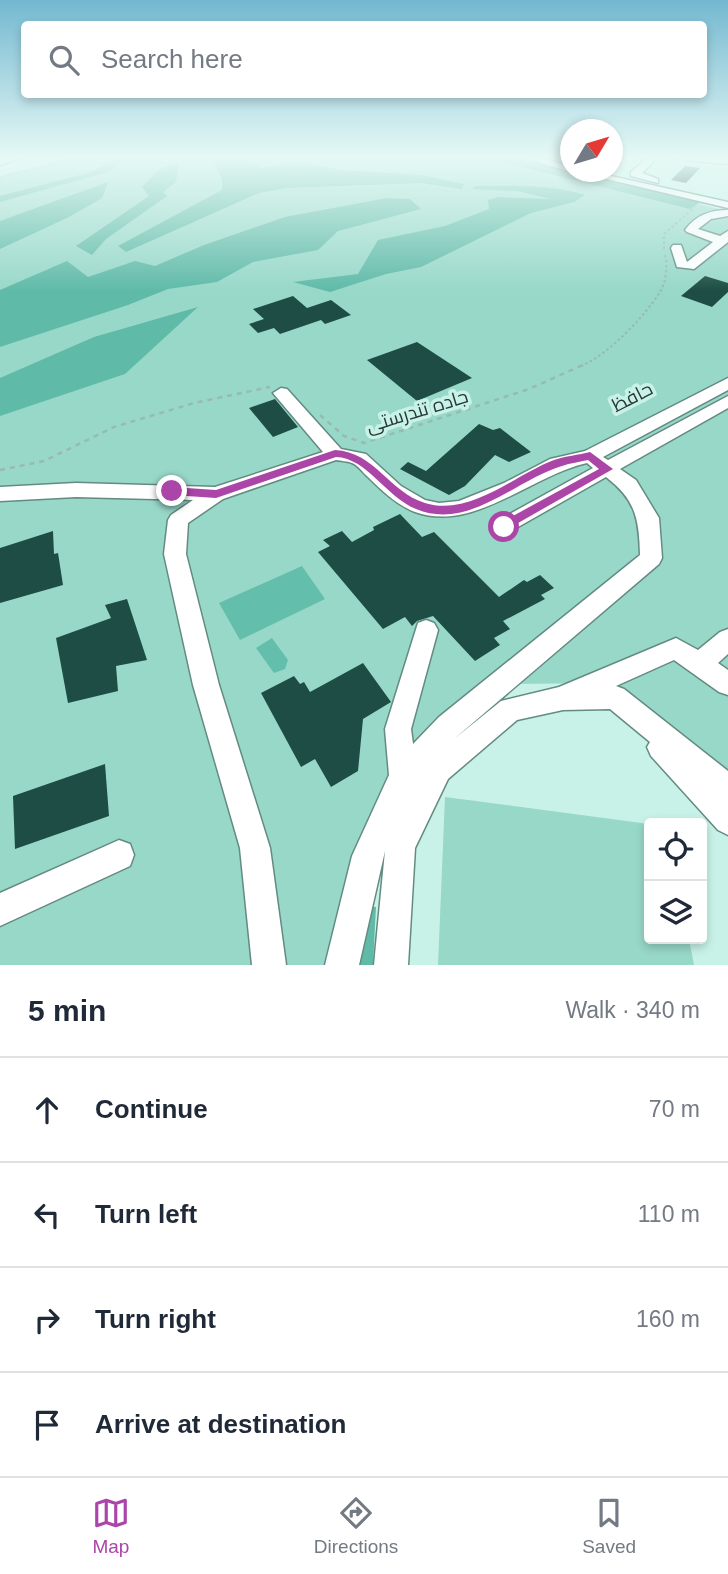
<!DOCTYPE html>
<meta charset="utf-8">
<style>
:root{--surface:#fff;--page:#f2f2f3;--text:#1f2937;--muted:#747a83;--line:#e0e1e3;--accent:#ac45a8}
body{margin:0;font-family:Arial,Cairo,sans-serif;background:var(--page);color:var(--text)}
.controls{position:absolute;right:21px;bottom:21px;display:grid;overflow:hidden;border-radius:7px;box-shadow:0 4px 10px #0003}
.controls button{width:63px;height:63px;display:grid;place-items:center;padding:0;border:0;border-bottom:2px solid var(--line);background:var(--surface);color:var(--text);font:35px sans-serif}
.compass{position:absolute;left:560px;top:119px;width:63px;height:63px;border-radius:50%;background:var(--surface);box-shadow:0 4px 10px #0003;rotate:52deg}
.stop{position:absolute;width:21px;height:21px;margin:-16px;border:5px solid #ac45a8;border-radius:50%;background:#fff}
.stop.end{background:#ac45a8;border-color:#fff;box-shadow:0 2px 7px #0008}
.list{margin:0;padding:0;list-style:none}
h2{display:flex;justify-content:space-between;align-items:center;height:91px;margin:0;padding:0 28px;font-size:30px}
h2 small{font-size:23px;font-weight:400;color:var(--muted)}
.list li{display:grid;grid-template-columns:46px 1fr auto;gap:21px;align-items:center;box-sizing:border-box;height:105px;padding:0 28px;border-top:2px solid var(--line)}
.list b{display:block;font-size:26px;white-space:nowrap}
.list em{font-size:23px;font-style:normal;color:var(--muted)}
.icon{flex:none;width:38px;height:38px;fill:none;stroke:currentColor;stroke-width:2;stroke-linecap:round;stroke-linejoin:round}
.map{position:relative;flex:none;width:728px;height:965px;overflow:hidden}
.search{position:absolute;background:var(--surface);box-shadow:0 4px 10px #0003;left:21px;right:21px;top:21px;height:77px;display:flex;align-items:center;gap:18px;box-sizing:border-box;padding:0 24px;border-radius:7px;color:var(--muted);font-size:26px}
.sheet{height:511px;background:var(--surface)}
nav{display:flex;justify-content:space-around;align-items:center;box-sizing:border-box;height:98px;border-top:2px solid var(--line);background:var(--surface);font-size:19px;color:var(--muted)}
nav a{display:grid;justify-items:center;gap:4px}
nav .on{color:var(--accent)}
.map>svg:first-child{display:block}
.green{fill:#98d8c9}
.forest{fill:#60baa8}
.water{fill:#64beac}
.building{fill:#1d4d44}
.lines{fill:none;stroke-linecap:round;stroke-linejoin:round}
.minor-casing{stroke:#638b82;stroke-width:3}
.path-far1{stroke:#97bab1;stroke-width:2;stroke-dasharray:2.5 2.5;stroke-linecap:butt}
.path{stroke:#97bab1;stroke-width:2.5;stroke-dasharray:5 5;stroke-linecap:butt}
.minor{fill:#fff;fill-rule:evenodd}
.route{fill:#ac45a8}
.labels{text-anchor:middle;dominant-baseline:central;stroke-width:7;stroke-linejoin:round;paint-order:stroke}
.street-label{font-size:19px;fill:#273834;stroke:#c8f2e8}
</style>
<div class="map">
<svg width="728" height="965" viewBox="0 0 728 965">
<rect width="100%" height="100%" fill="#c8f2e8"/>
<g class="green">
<polygon points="80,156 498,156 728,211 728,782 605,683 509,684 436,749 382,834 355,965 0,965 0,176"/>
<polygon points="445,797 649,824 649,939 689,939 694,965 438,965"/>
</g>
<g class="forest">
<polygon points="122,156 133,156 108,172 0,202 0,196 91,172"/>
<polygon points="210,156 246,156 262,168 296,161 341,170 421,175 464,184 462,189 420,183 286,188 259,193 126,252 118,246 222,190 222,179"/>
<polygon points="478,156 513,156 719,206 699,203 690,209"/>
<polygon points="179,162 176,182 163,192 167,196 106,239 92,255 76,246 149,196 142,187 158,170"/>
<polygon points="108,182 102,198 69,217 0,249 0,221"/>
<path d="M476,186C512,186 550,184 585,195L574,202L531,213L421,267L386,274L330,292L293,282L358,274L378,240L445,226L489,209L488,200L498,197L550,199L518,191L472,189Z"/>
<polygon points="387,198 410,199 421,209 338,231 318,250 253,262 217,282 168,289 128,305 0,347 0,290 67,261 88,277 135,261 155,266 204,245 285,217"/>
<polygon points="198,307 125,374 0,416 0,378 94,337"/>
<polygon points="364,906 376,907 373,965 352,965"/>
</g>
<g class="water">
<polygon points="302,566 325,599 240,640 219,603"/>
<polygon points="272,638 288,660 285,669 274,673 256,648"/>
</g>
<g class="building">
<polygon points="685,166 700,168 686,183 671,180"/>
<polygon points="705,276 728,283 728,292 712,307 681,296"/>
<polygon points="293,296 307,308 331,300 351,315 325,324 321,320 280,334 274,328 258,333 249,324 264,319 253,309"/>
<polygon points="417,342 472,378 417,401 367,360"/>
<polygon points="275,399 298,427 273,437 249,408"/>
<polygon points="479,424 493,430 500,428 531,452 509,462 495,455 465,486 449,495 400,469 408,462 426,471"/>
<polygon points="400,514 422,537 434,532 499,597 524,580 527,582 540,575 554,588 541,595 545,599 503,621 510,629 494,638 500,645 475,661 433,616 417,621 412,626 405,617 383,629 318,552 330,546 323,540 342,531 352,542 374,530 373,527"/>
<polygon points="53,531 54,554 58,553 63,585 0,603 0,548"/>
<polygon points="127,599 147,660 116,666 118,691 68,703 56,638 111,618 105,605"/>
<polygon points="363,663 391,702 363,719 358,771 331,787 315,759 301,767 261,693 294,676 300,684 304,682 310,692"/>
<polygon points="105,764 109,816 15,849 13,796"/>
</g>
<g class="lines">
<g class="minor-casing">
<g id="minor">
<polygon points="10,156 27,156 0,165 0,159"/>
<polygon points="515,156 532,156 570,166 572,172"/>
<polygon points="637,156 653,158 653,162 642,173 658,179 658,183 631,176 631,172 644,161"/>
<polygon points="669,156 728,158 728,164 674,159"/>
<polygon points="577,172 593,172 728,202 728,208"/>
<path d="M728,210V216L711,219L698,229L720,236L728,231V242L694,269L677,267L671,248L673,245H681L687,262L713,242L687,232L685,230C696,215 710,210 728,210Z"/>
<path d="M728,378V390L603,457L608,460L728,396V408L620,469L636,480L659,518L662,558L659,564L454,739L501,701L559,687L676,638L698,650L720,632L728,629V654L718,663L728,670V695L719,692L674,660L616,686L624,689L728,771V835L718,830L651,756L647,747L650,742L610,709L563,710L517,720L448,779L415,848L408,965H374L385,851L359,965H325L352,856L389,775L385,729L418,623L426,620L434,623L438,630L411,729L413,744L439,717L640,555C639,519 636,500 606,477L511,531L504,533L497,531L494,526L497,521L593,468L587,463C532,475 474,533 415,512C397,505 382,491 368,477C363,473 358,465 352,463C347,461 341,461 336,460L223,499L188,523L186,554L219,685L270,848L286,965H252L240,848L193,685L164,554L168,520L171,515L193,500L76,497L0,501V487L76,483L215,487L323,452L273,393L281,388L287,389L341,449L366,454L401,486L425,500L439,503L459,501L504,483L550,459L585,451Z"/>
<polygon points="119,840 130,844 134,855 130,866 0,926 0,893"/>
</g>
</g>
<g class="path-far1">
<polyline points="493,156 510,160"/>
<polyline points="0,177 84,156"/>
<polyline points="664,249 664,234 695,207"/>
<path d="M581,366C608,355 645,316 660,292C666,283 668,265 665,255"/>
</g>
<g class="path">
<polyline points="320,415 344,436 364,443 529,389 585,364"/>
<polyline points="0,470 44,461 114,427 194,403 270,387"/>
</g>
<use href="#minor" class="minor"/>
</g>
<linearGradient id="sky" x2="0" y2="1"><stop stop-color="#73b8d0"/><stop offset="0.54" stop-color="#e6f9f5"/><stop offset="1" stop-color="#e6f9f5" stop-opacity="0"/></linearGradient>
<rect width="728" height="291" fill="url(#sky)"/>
<path class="route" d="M335,450C375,452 389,492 425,503C471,517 514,475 554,460C565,456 579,455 590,452L613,469L504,531L500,530V523L599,469L588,460C580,462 570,463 562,466C515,480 469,531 416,509C386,497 367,458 336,457L216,498L172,495L166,491L172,487L216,490Z"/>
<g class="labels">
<g class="street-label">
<text transform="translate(632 397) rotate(-27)">حافظ</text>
<text transform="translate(417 411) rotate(-17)">جاده تندرستی</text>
</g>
</g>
</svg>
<div class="controls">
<button><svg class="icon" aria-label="locate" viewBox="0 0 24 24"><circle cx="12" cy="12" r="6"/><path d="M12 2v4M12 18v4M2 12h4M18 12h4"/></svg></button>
<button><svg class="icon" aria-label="layers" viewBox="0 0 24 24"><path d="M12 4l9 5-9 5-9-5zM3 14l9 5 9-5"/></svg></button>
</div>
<svg class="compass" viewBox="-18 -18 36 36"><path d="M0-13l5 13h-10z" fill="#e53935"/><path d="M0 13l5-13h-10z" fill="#747a83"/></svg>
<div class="stop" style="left:504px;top:527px"></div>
<div class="stop end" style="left:172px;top:491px"></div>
<div class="search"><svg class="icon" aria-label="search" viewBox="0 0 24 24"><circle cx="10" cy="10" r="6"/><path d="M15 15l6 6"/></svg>Search here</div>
</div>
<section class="sheet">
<h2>5 min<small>Walk · 340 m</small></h2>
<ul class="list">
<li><svg class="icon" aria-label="ahead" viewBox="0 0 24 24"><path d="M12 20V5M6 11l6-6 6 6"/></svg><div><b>Continue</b></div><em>70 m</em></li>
<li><svg class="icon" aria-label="left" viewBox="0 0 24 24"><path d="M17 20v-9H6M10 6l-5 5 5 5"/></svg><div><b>Turn left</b></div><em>110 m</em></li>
<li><svg class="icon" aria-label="right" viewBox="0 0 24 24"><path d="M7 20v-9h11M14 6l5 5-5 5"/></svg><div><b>Turn right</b></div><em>160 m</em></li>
<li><svg class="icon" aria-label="arrive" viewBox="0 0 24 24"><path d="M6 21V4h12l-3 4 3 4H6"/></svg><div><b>Arrive at destination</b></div></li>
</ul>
</section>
<nav>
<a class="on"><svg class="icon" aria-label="map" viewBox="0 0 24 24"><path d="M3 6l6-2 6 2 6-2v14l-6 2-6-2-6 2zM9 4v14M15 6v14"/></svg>Map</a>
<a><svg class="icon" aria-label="directions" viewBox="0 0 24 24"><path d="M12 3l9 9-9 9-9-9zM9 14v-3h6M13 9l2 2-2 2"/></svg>Directions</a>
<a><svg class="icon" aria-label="saved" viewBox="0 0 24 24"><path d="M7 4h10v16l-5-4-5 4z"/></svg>Saved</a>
</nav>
